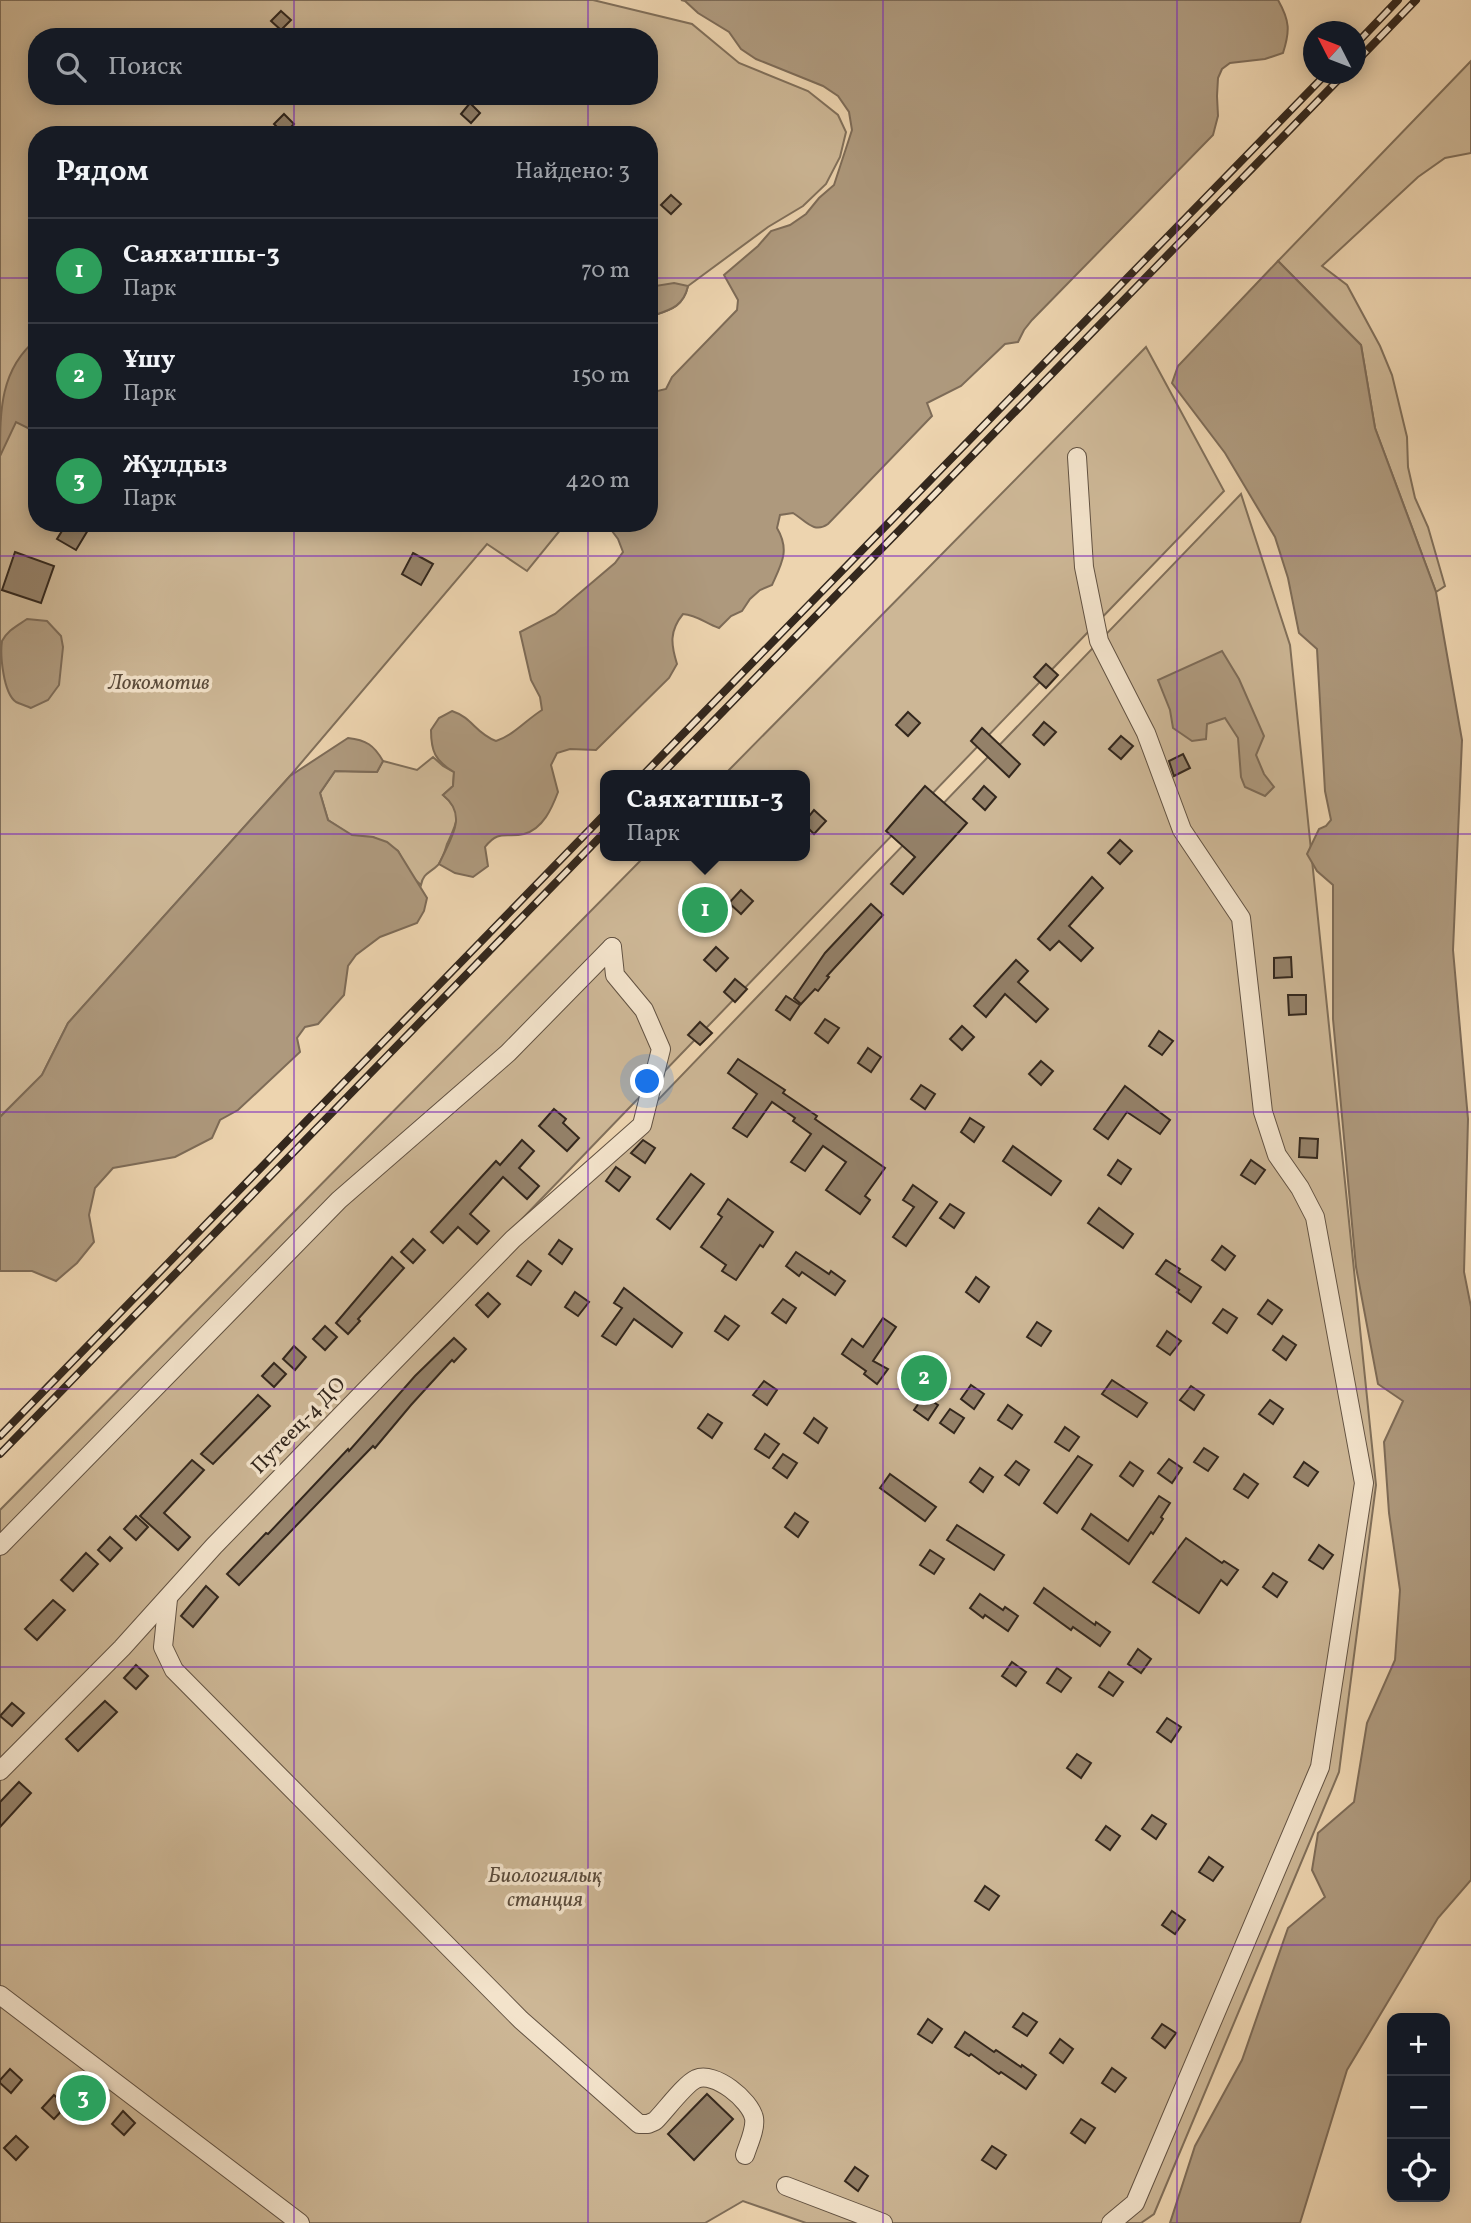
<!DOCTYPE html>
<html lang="ru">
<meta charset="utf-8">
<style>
:root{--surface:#171b24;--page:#242831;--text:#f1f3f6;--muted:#9ea1a6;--line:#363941;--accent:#db2777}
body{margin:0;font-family:Vollkorn,serif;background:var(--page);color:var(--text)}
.controls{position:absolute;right:21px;bottom:21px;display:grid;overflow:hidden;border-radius:14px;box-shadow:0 4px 18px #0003}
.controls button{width:63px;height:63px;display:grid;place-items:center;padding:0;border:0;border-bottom:2px solid var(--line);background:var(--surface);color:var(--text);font:35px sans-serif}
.compass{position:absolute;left:1303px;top:21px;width:63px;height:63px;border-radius:50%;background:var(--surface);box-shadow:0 4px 18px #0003;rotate:312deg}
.you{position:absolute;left:648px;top:1082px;width:24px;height:24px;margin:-18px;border:5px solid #fff;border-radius:50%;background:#1a73e8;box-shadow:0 0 0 10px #1a73e833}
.badge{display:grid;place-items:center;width:46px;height:46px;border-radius:50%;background:var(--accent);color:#fff;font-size:23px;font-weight:700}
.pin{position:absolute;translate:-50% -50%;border:4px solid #fff;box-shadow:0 2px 7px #0006}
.popup{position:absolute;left:600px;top:770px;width:210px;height:91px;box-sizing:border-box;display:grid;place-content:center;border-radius:14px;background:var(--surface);filter:drop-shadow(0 2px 5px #0005);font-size:23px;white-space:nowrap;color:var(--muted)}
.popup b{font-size:26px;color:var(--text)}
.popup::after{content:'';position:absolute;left:50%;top:100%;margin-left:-14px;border:14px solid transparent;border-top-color:var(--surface)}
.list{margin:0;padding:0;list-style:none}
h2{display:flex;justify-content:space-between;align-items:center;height:91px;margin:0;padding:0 28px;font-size:30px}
h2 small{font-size:23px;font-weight:400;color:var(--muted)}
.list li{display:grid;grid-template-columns:46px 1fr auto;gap:21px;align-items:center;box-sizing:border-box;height:105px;padding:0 28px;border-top:2px solid var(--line)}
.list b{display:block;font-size:26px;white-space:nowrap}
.list p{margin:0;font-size:23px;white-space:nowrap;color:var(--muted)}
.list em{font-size:23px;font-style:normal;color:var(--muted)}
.icon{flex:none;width:38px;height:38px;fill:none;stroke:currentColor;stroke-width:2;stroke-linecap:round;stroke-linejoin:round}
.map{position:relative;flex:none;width:1471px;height:2223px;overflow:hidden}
.search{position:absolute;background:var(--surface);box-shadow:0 4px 18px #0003;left:28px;top:28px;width:630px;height:77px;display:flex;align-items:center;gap:18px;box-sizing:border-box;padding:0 24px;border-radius:28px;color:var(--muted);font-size:26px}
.panel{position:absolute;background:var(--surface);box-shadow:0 4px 18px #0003;left:28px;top:126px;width:630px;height:406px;border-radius:28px}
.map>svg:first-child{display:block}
.green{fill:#cdb796;stroke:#806f5a;stroke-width:2;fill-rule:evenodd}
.water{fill:#ae997d;stroke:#7d6b57;stroke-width:2}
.building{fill:#948169;stroke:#33271d;stroke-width:2}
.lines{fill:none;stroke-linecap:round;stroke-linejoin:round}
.street-casing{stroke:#625242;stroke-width:20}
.street{stroke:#f3e3cb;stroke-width:18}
.rail-casing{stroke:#33271d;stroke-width:8}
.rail{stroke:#f3e3cb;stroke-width:5;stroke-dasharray:16;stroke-linecap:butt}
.grid{fill:none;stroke:#7b2cbf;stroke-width:2;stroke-opacity:0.55}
.labels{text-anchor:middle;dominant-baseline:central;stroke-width:7;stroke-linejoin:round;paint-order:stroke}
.park-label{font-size:21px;font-style:italic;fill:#5a4b3b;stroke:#f3e3cb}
.street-label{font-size:21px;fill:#33271d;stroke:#f3e3cb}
</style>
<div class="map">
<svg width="1471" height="2223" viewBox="0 0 1471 2223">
<rect width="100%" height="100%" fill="#edd4af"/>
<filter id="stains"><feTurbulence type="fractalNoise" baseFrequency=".00286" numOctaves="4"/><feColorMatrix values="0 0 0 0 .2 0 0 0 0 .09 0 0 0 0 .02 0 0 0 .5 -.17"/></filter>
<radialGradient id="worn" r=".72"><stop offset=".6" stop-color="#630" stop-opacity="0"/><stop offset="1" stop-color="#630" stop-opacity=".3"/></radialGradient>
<g class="green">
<path d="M0,0H593L692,24L739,63L808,91L838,115L846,132L840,157L826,184L803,206L768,227L688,286C683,308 669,310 649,317V135H37V523H566L527,571L487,544L290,776L68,1023L42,1075L0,1117ZM37,37H649V96H37Z"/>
<polygon points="1471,61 1471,153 1445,158 1418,177 1322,266 1347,285 1380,346 1392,375 1407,437 1408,467 1415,498 1428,527 1445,586 1436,592 1375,428 1361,345 1278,261"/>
<polygon points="1146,347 1224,491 415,1330 428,1339 1241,494 1290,645 1376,1485 1339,1772 1154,2214 1141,2223 806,2223 743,2201 705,2223 0,2223 0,1510 645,856 805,856 805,775 724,775"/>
<path d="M433,757L443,766L454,772L453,786L443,795C464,812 457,823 447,844C445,851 442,860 438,865C430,873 423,873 421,885L411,876L398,851L373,837L352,836L328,820L320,793L335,771L377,772L383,761L417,770Z"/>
</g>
<g class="water">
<path d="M681,0H1278C1290,21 1290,31 1283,53L1265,59L1230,63L1222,69L1218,78L1217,96L1218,116L1213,135L1032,320L1024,330L1018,342L1005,344L961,386L927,403L932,416L828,524C814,534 806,521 793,513L780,515L777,528C790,550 782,563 772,585L760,590L750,599L742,611L731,616L719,628C705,623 697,615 683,614C669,631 671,645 677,664L669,678L596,750L570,749L557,753L551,765L558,792C552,808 543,829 524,834C506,838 499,829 485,847L488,866L473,877L455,873L439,864C450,839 469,816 443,795L453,786L454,772C435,761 431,751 431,730L439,718L452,711C473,718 475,733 496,741C514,735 526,720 542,710L540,697L531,680L520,632L555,614L615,563L623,552L618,539L606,523H649V393L666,389L672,377L737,310L738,300L724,275L758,246L771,231L790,225L806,214L819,198L834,185L852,130L849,112L838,96L823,86L756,59L741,49L729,32L698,13L685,1Z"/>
<polygon points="1278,261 1361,345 1375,428 1436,592 1462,740 1453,950 1468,1119 1464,1272 1471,1307 1471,1880 1438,1918 1347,2070 1300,2223 1170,2223 1195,2146 1242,2060 1288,1928 1325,1897 1312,1870 1318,1833 1354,1802 1367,1723 1395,1660 1400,1590 1389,1513 1384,1442 1403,1401 1378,1384 1356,1267 1333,1019 1333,885 1317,871 1307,854 1319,829 1326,826 1331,820 1325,791 1317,649 1299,633 1288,578 1275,537 1225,453 1172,383 1178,366"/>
<path d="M674,283L688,286C683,308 669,310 649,317V287Z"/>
<path d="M37,339V440L28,428L16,422L0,456C0,411 0,369 37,339Z"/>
<path d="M27,619L47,621L61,636L63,647L59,685L48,700L31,708C27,706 20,704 16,702C3,693 0,654 2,641C8,630 17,626 27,619Z"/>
<polygon points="1222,651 1239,679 1264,736 1256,755 1264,774 1274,787 1265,796 1245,787 1241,777 1238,738 1225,718 1207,724 1206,739 1192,741 1173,728 1170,710 1158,680"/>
<path d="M348,738C366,740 374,745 383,761L377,772L335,771L320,793L328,820L352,835L373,837L387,842L398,851L427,898L424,911L417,923L380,937L356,955L348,966L344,995L318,1024L305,1027L297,1038L300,1052L238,1110L220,1120L212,1138L175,1157L113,1168L95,1188L89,1215L94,1242L77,1263L56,1281L32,1271H0V1117L42,1075L68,1023L290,776Z"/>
</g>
<g class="building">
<polygon points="281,11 291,20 281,30 271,21"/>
<polygon points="470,103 480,113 471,123 461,114"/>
<polygon points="284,114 294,124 284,134 274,124"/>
<polygon points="671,195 681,204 671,214 661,205"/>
<polygon points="67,523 77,523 88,530 76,550 57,539"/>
<polygon points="15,552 54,566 41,603 2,590"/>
<polygon points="413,553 433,564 421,585 402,574"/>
<polygon points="1046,664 1058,675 1046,688 1034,677"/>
<polygon points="908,712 920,723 908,736 896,725"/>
<polygon points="1044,722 1056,732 1044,745 1033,735"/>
<polygon points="982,728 1020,764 1009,777 971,741"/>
<polygon points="1121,736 1133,746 1121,759 1109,749"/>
<polygon points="1183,754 1190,768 1174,776 1169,761"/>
<polygon points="925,786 967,823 903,894 891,884 915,857 886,831"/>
<polygon points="984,786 996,797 985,810 973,799"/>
<polygon points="814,810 826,821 814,834 805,825 805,821"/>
<polygon points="1120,840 1132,851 1120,864 1108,853"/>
<polygon points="1092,877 1103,888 1069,926 1093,948 1081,961 1059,941 1050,950 1038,939"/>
<polygon points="741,890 753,901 741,914 729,903"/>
<polygon points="871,904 883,915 827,976 829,977 818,991 815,989 801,1004 794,998 825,953"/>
<polygon points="716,947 728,958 716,971 704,960"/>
<polygon points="1291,957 1292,977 1274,978 1274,958"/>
<polygon points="1016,960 1028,971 1018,982 1048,1009 1036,1022 1005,994 986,1017 974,1006"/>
<polygon points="735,979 747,989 735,1002 724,992"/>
<polygon points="1288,995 1306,995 1306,1014 1289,1015"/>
<polygon points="786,996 800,1005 790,1020 776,1010"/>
<polygon points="825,1019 839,1028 828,1043 815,1033"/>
<polygon points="700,1022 712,1033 700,1045 688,1035"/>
<polygon points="962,1026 974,1037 962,1050 950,1039"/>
<polygon points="1159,1031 1173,1041 1162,1055 1149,1046"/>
<polygon points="868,1048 881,1057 871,1072 858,1063"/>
<polygon points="738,1059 785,1090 783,1093 817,1116 815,1119 885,1168 865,1196 870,1200 860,1214 826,1190 846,1162 823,1146 805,1171 791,1162 811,1134 793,1121 795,1118 772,1102 747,1137 733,1128 757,1094 728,1073"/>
<polygon points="1041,1061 1053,1071 1041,1085 1029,1074"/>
<polygon points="921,1085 935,1094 925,1109 911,1099"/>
<polygon points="1125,1086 1170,1120 1160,1134 1127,1112 1108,1139 1094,1129"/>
<polygon points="554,1109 566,1119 563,1123 579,1138 567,1151 539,1126"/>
<polygon points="970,1118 984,1127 974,1142 961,1132"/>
<polygon points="1300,1138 1318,1139 1317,1158 1299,1157"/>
<polygon points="522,1140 534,1151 519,1168 539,1186 527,1199 503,1177 470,1214 489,1231 477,1244 458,1227 443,1243 431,1232 496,1161 500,1165"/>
<polygon points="643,1140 655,1148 645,1163 631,1153"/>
<polygon points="1013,1146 1061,1181 1051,1195 1003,1161"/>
<polygon points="1118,1160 1131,1169 1121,1184 1108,1175"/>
<polygon points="1251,1160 1265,1170 1255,1184 1241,1175"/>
<polygon points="616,1167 630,1177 619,1191 606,1181"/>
<polygon points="691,1174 704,1184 670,1229 657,1219"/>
<polygon points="913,1185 937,1202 906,1246 893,1237 914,1207 903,1200"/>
<polygon points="728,1199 773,1232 763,1247 760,1245 736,1280 722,1271 726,1265 701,1247 722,1217 718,1214"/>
<polygon points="950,1204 964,1213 954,1228 940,1218"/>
<polygon points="1099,1208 1133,1234 1123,1248 1088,1223"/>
<polygon points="413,1239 425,1250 413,1263 401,1252"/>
<polygon points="559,1240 572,1249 562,1264 549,1254"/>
<polygon points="1222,1246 1235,1256 1225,1270 1212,1260"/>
<polygon points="796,1252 829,1274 831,1271 845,1281 835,1295 802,1272 799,1276 786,1266"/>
<polygon points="392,1257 404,1268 358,1319 360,1321 348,1334 336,1323"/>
<polygon points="1166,1260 1180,1269 1178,1272 1201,1287 1191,1302 1177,1292 1179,1290 1156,1274"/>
<polygon points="528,1261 541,1271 531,1285 517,1276"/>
<polygon points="976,1277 989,1287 979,1302 966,1292"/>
<polygon points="624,1288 682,1333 672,1347 634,1319 616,1345 602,1336 622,1308 614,1303"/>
<polygon points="575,1292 589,1302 578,1316 565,1307"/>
<polygon points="488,1293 500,1304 488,1317 476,1305"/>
<polygon points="783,1299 796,1308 786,1323 772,1313"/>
<polygon points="1268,1300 1282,1310 1272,1324 1258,1314"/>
<polygon points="1223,1309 1237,1318 1227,1333 1213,1323"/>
<polygon points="725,1316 739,1326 728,1340 715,1331"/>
<polygon points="883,1318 896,1327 873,1361 888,1369 877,1384 864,1374 866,1371 842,1354 852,1339 863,1347"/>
<polygon points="1037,1322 1051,1331 1041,1346 1027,1337"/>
<polygon points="325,1326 337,1337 325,1350 313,1339"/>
<polygon points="1167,1331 1181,1341 1170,1355 1157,1346"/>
<polygon points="1283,1336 1296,1345 1286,1360 1273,1350"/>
<polygon points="454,1338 466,1349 454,1362 452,1360 411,1405 375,1448 373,1446 239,1585 227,1574 266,1533 268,1534 348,1449 349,1451 415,1376"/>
<polygon points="294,1346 306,1357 295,1370 283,1359"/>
<polygon points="274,1363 286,1374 274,1387 262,1376"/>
<polygon points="1112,1380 1147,1403 1137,1417 1102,1394"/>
<polygon points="764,1381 777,1390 767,1405 753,1395"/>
<polygon points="971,1385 984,1394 974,1409 961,1399"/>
<polygon points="1191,1386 1204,1395 1194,1410 1180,1400"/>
<polygon points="258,1395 270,1406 213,1464 201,1454"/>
<polygon points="924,1396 938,1405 928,1420 914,1410"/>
<polygon points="1270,1400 1283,1409 1273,1424 1259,1414"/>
<polygon points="1008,1405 1022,1415 1012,1429 998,1420"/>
<polygon points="950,1409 964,1418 954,1433 940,1423"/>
<polygon points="708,1414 722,1423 712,1438 698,1428"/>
<polygon points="814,1418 827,1428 818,1443 804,1433"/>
<polygon points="1065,1427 1079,1437 1069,1451 1055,1442"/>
<polygon points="765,1434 779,1444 769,1458 755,1449"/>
<polygon points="1204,1448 1218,1457 1208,1471 1194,1462"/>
<polygon points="783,1454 797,1463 787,1478 773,1468"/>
<polygon points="1078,1456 1092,1465 1057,1513 1044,1503"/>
<polygon points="1169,1459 1182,1468 1172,1483 1158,1473"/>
<polygon points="192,1460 204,1470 164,1513 190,1537 178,1550 140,1516"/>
<polygon points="1016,1461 1029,1470 1019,1485 1005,1475"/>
<polygon points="1130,1462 1143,1471 1133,1486 1120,1476"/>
<polygon points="1304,1462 1318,1472 1308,1486 1294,1477"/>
<polygon points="980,1468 993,1477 983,1492 970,1482"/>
<polygon points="890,1474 936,1507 925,1521 880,1488"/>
<polygon points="1244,1474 1258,1484 1248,1498 1234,1489"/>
<polygon points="1159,1496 1170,1503 1161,1517 1163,1519 1153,1534 1151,1532 1129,1564 1082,1529 1091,1514 1128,1541"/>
<polygon points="795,1513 808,1522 798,1537 785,1527"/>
<polygon points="136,1516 148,1527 136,1540 124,1529"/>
<polygon points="957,1525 1004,1555 994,1570 947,1540"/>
<polygon points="110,1537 122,1548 110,1561 98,1550"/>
<polygon points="1186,1538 1222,1563 1224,1561 1238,1570 1227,1585 1221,1580 1199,1613 1153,1582"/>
<polygon points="1319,1545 1333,1555 1323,1569 1309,1560"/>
<polygon points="930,1550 944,1559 934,1574 920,1565"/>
<polygon points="86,1553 98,1564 73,1591 61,1580"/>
<polygon points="1273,1573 1287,1582 1277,1597 1263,1587"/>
<polygon points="206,1586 218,1597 193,1627 181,1616"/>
<polygon points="1044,1588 1095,1625 1096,1622 1110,1632 1100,1646 1073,1627 1071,1630 1034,1603"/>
<polygon points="980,1594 1003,1610 1005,1607 1018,1616 1008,1631 985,1615 983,1618 970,1608"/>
<polygon points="53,1600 65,1610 37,1640 25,1629"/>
<polygon points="1138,1649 1151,1659 1141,1673 1128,1664"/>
<polygon points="1012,1662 1026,1672 1016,1686 1002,1676"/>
<polygon points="136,1665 148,1676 136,1689 124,1678"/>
<polygon points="1057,1668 1071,1678 1061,1692 1047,1683"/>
<polygon points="1109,1672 1123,1682 1113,1696 1099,1687"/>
<polygon points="105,1701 117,1712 78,1751 66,1739"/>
<polygon points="12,1703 24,1713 12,1726 0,1716"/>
<polygon points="1167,1718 1181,1727 1171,1742 1157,1732"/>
<polygon points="1077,1754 1091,1763 1081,1778 1067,1768"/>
<polygon points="19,1782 31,1793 0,1827 0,1802"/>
<polygon points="1152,1815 1166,1824 1156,1839 1142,1829"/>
<polygon points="1106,1826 1120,1836 1110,1850 1096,1840"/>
<polygon points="1209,1857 1223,1867 1213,1881 1199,1872"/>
<polygon points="985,1886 999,1896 989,1910 975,1901"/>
<polygon points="1172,1911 1185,1920 1175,1934 1162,1925"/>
<polygon points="1023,2013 1037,2022 1027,2036 1013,2027"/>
<polygon points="928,2019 942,2029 932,2043 918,2034"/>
<polygon points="1162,2024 1176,2033 1165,2048 1152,2038"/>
<polygon points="965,2032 994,2052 996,2050 1021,2067 1022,2065 1036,2075 1026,2089 1001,2072 999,2074 971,2054 969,2056 955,2047"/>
<polygon points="1060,2039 1073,2049 1063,2063 1050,2053"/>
<polygon points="1112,2068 1126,2078 1115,2092 1102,2083"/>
<polygon points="10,2069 22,2080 11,2093 0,2083 0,2080"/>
<polygon points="707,2094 733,2119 694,2160 668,2134"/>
<polygon points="54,2095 66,2106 54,2119 42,2108"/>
<polygon points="123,2111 135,2123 124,2135 112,2124"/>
<polygon points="1081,2119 1095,2128 1085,2143 1071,2133"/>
<polygon points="16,2136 28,2147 16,2160 4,2148"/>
<polygon points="992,2146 1006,2155 996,2169 982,2160"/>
<polygon points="855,2167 868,2176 858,2191 845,2181"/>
</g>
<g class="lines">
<g class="street-casing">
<g id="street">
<polyline points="1077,457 1084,567 1099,641 1146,733 1182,830 1241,918 1263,1112 1277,1155 1300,1188 1315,1217 1364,1483 1320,1767 1135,2203 1111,2223"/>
<polyline points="0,1546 339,1200 508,1053 612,947"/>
<path d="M168,1599L163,1647L174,1670L521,2020L639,2124H648L655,2121C665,2111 685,2084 696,2079C715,2071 750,2100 754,2118C756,2129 748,2145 745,2155"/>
<polyline points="0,1771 122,1648 214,1546 513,1239 642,1125 661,1049 644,1010 615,975 612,947"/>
<polyline points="0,1995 300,2223"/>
<polyline points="786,2186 883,2223"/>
</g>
</g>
<use href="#street" class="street"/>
<g class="rail-casing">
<g id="rail">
<polyline points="1356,44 1398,0"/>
<polyline points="1356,62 1416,0"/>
<polyline points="643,775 1326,74"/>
<polyline points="661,775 1344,74"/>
<polyline points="0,1436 605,814"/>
<polyline points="0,1454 605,832"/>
</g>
</g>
<use href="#rail" class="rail"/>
</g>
<path class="grid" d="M294,0V37M588,0V37M883,0V2223M1177,0V2223M294,96V135M588,96V135M0,278H37M649,278H1471M294,523V2223M588,523V2223M0,556H1471M0,834H1471M0,1112H1471M0,1389H1471M0,1667H1471M0,1945H1471"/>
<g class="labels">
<g class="park-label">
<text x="159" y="683">Локомотив</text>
<text x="545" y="1876">Биологиялық<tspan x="545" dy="24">станция</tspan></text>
</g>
<g class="street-label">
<text transform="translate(299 1426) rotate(-46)">Путеец-4 ДО</text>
</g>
</g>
<rect width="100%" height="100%" filter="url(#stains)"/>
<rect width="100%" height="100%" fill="url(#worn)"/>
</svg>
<div class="controls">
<button>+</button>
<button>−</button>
<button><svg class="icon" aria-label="locate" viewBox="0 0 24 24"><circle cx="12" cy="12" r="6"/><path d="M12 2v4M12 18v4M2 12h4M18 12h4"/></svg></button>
</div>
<svg class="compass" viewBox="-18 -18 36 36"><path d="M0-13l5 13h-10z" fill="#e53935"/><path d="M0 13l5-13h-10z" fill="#9ea1a6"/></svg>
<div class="you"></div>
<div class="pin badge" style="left:705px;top:910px;background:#2e9e5b">1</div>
<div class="popup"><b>Саяхатшы-3</b>Парк</div>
<div class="pin badge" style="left:924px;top:1378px;background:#2e9e5b">2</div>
<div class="pin badge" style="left:83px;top:2098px;background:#2e9e5b">3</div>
<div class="search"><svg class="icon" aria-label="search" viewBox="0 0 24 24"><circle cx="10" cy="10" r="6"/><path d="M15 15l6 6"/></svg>Поиск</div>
<section class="panel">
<h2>Рядом<small>Найдено: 3</small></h2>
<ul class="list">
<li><span class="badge" style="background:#2e9e5b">1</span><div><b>Саяхатшы-3</b><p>Парк</p></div><em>70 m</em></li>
<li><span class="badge" style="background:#2e9e5b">2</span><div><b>Ұшу</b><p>Парк</p></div><em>150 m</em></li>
<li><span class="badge" style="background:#2e9e5b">3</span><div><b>Жұлдыз</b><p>Парк</p></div><em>420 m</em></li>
</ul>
</section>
</div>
